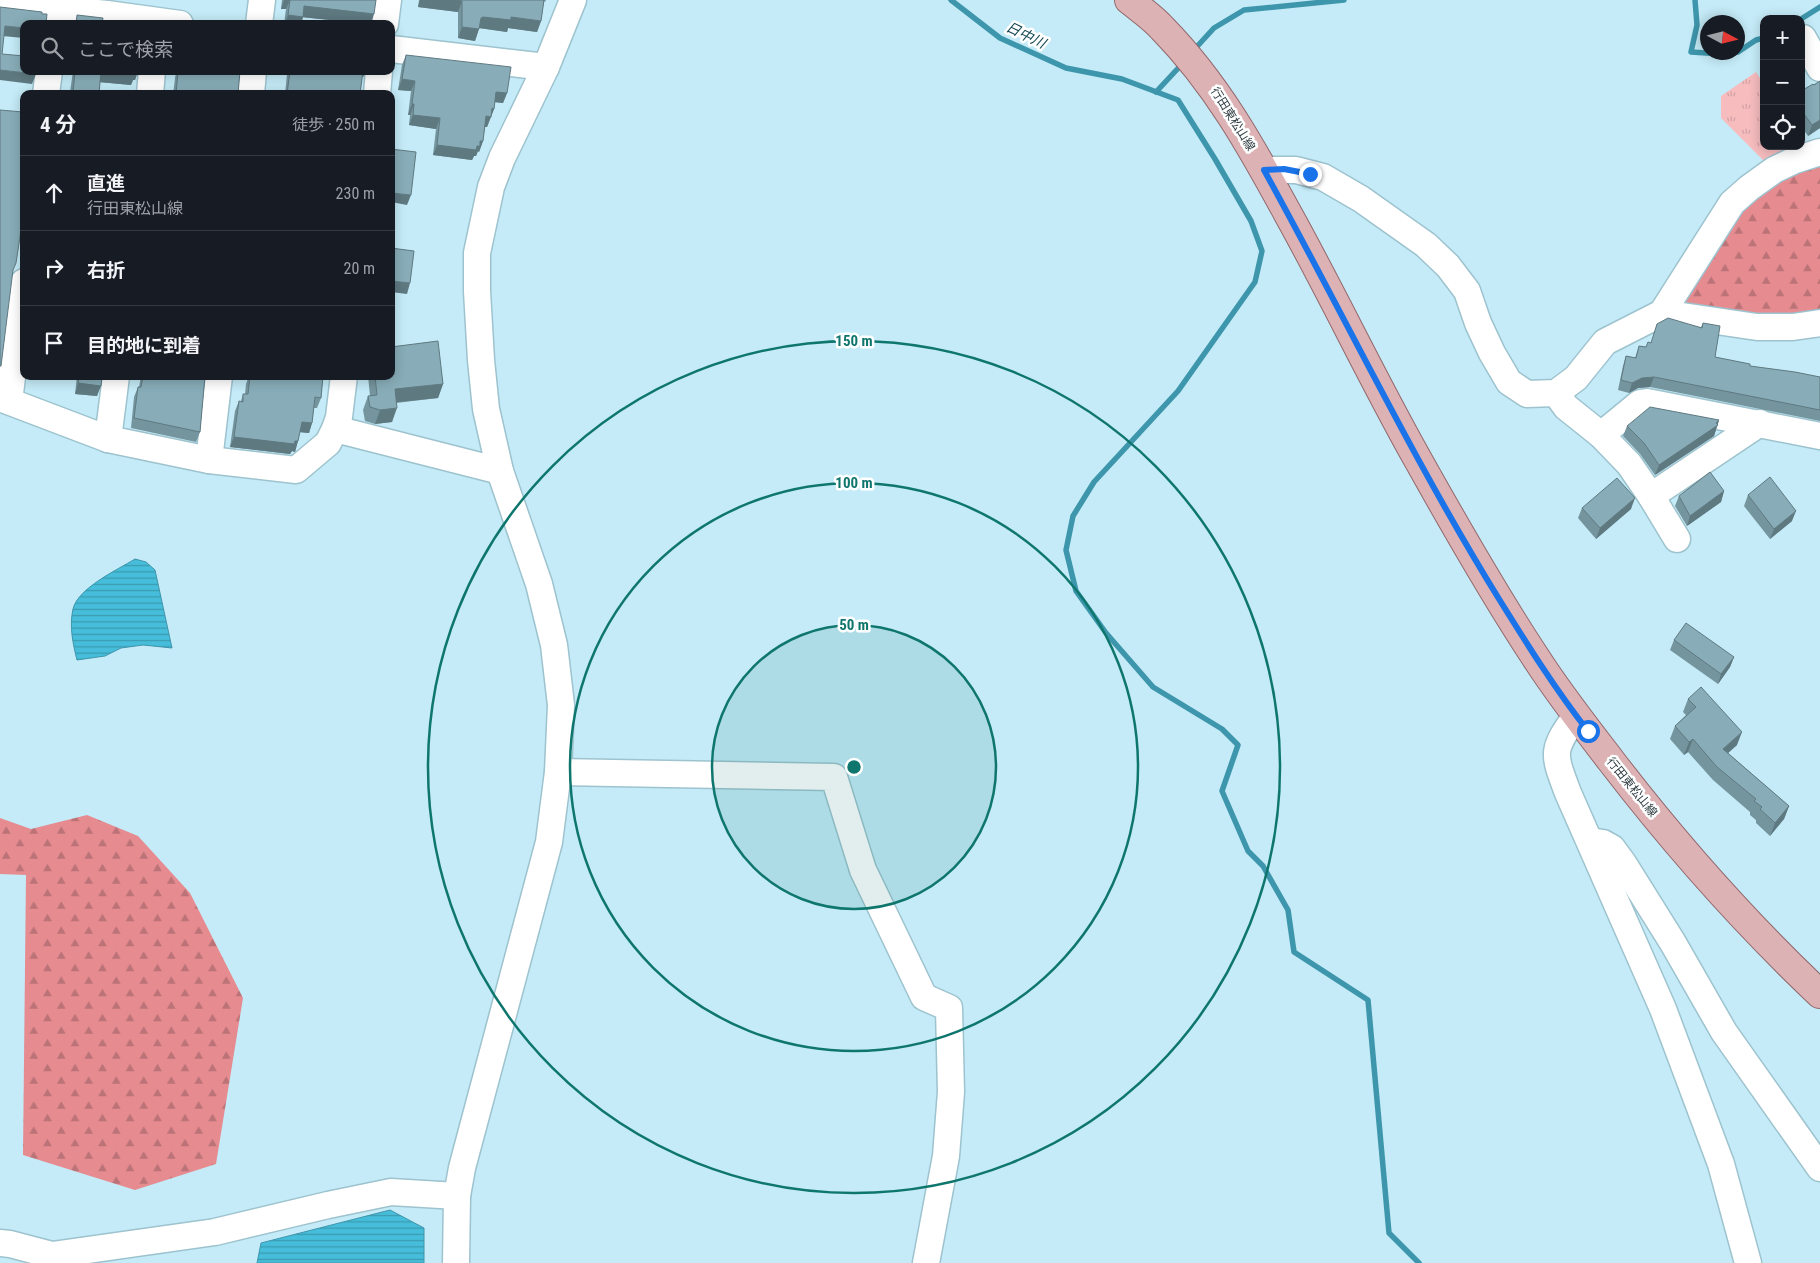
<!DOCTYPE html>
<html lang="ja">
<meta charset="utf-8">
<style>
:root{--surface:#171b24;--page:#20242c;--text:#f1f3f6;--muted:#9ea1a6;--line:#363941}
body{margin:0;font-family:"Roboto Condensed","Noto Sans JP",sans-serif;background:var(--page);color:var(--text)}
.controls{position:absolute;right:15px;top:15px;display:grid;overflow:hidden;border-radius:10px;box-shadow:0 2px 12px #0003}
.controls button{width:45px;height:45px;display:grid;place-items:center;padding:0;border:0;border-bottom:1px solid var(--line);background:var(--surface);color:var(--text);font:25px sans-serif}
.compass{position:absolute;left:1700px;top:15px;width:45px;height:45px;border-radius:50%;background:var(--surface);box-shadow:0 2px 12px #0003;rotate:97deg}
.stop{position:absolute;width:15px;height:15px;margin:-11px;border:4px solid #1a73e8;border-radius:50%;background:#fff}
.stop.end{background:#1a73e8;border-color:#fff;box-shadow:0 1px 5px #0008}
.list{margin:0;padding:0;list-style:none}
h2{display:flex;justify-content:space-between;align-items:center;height:65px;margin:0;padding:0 20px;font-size:21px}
h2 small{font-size:16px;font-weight:400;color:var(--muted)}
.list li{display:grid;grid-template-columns:32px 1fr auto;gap:15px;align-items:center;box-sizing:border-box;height:75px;padding:0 20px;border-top:1px solid var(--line)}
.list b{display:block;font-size:19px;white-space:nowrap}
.list p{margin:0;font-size:16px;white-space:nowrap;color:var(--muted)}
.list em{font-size:16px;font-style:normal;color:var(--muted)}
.icon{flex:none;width:28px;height:28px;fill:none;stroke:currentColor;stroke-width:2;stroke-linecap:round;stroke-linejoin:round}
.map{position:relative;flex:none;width:1820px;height:1263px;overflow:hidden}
.search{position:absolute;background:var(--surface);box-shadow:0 2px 12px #0003;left:20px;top:20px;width:375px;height:55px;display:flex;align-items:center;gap:12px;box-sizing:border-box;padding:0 18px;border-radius:10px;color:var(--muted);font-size:19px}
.panel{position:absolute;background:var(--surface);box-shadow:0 2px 12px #0003;left:20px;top:90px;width:375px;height:290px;border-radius:10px}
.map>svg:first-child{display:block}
.forest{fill:url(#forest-firs)}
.park{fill:url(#park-tufts)}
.water{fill:url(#water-rules);stroke:#3e96ac}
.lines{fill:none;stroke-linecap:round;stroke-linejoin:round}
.stream{stroke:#3e96ac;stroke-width:5.5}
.minor-casing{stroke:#9dc3ce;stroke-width:29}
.major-casing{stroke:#91676b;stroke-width:30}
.minor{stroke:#fff;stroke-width:26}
.major{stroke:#ddb2b4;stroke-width:28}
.wall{fill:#75959e}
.shaded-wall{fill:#5f7981}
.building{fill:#88adb8;stroke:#5f7981}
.route{stroke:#1a73e8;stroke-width:6}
.ring{fill:none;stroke:#0f766e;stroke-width:2.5}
.labels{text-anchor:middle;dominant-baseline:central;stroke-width:5;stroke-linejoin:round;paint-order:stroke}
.street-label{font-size:12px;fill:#2d3c41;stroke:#fff}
.water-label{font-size:14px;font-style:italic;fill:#124652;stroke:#fff}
.centre{fill:#0f766e;stroke:#fff;stroke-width:2.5}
.ring-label{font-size:15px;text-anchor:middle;font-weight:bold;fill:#0f766e;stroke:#fff;stroke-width:5;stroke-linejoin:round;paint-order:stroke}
</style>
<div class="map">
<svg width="1820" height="1263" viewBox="0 0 1820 1263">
<defs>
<pattern id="forest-firs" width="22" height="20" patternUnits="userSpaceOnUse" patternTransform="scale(1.25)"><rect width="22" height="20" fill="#e68b90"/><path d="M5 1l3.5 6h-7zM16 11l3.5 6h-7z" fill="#bb7377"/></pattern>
<pattern id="park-tufts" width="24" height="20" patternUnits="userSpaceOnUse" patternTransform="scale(1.25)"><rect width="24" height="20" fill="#f6bcbe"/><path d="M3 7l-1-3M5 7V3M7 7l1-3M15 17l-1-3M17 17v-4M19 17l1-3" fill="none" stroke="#d3a2a4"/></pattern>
<pattern id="water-rules" width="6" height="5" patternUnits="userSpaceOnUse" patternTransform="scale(1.25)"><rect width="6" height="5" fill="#46bdda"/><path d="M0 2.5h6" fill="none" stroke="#3b9bb2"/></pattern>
</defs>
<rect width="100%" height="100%" fill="#c4ebf7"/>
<g class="forest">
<polygon points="1820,161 1820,315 1764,320 1679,306 1722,234 1750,202 1792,169"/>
<polygon points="87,815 138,836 190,893 243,998 216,1164 135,1190 23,1155 26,875 0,874 0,818 31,829"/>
</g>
<polygon class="park" points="1756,72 1764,84 1764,146 1797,146 1769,166 1721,118 1721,96"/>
<g class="water">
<path d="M135,559L146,562L155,570L172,648L143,645L121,648L105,656L77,660C73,644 69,626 73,609C78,588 117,570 135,559Z"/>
<polygon points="390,1210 424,1228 424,1263 257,1263 261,1243"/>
</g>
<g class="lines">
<g class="stream">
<polyline points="951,0 1000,38 1066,68 1122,79 1178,100 1215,159 1251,221 1262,251 1255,282 1178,391 1094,482 1073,516 1066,550 1076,591 1106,633 1153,687 1222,729 1238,745 1222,791 1248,851 1263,866 1288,910 1294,952 1368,1000 1389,1233 1419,1263"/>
<polyline points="1695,0 1697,25 1691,52 1722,54 1733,52"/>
<polyline points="1801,19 1820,7"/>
<polyline points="1192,52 1214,28 1244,10 1344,0"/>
<polyline points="1738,52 1756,40 1764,38"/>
<polyline points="1156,92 1183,63"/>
</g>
<g class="minor-casing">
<g id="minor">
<polyline points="0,3 107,14 180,24"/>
<polyline points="259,24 262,0"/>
<polyline points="385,24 388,0"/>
<polyline points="1803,38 1820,68"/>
<polyline points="391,49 546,67"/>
<polyline points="46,94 49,71"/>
<polyline points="150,94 152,71"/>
<polyline points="251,94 253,71"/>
<polyline points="377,94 379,71"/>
<polyline points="1264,170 1296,170 1323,177 1361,199 1426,245 1448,266 1467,291 1478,323 1492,353 1509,382 1527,394 1556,393 1576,378 1605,342 1662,313 1732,203 1749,188 1774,170 1795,160 1820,152"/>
<polyline points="1662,313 1757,327 1793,327 1820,323"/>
<polyline points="1556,393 1566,407 1601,435 1629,464 1651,496 1677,539"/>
<polyline points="0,398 108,439 209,460 296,470 328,443 335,429 500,471"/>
<polyline points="9,401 24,282"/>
<polyline points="335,429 339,417 344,376"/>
<polyline points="1601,435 1640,403 1647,402 1820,436"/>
<polyline points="108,439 116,376"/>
<polyline points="209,460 219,376"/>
<polyline points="1651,496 1760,423"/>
<path d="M1576,716C1551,751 1553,753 1568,793L1663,1009L1721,1164L1748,1263"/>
<polyline points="558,772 834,777 863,870 924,997 949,1008 951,1092 946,1156 926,1263"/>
<polyline points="1590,841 1603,843 1612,848 1623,863 1673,943 1724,1032 1820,1168"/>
<polyline points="0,1243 10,1244 52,1255 215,1232 328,1205 391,1192 457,1196"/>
<polyline points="456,1263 457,1196 462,1168 549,842 558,772 561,705 554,645 539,584 500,471 486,409 481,360 477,291 477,253 491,187 502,158 546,67 573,0"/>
</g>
</g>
<g class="major-casing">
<path id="major" d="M1129,0C1140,9 1152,17 1162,28C1216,83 1251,146 1288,214C1333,295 1372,378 1417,458C1455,526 1493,593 1536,658C1559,694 1586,728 1612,762C1675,844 1745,923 1820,994"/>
</g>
<use href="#minor" class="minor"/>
<use href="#major" class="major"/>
</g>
<g class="wall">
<polygon points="282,0 376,0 365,24 303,17 301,24 284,24 286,9 281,9"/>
<polygon points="419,0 546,0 545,2 544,1 541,21 537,32 508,28 507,32 479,28 475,41 458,38 458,12 418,7"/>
<polygon points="406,55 507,93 503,103 495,102 494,109 487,127 485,127 483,141 479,152 478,151 476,156 474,156 472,160 433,155 436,129 409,125 410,115 408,115 411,91 398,90 402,65"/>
<polygon points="73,71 138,71 135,80 133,80 131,85 100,82 99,94 70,92"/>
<polygon points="176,71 240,71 238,94 173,94"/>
<polygon points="285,71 366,71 363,77 362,77 360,94 285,94 287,74 285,74"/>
<polygon points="1820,81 1820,128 1808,136 1801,126 1801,91"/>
<polygon points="1703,323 1715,357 1750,366 1820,377 1820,421 1650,387 1638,388 1629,393 1618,390 1623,366 1626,356 1635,358 1639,346 1646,347 1648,342 1651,343 1657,324 1701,327"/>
<polygon points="77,376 102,376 97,396 75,394"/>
<polygon points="141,376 205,376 200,432 196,442 131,428 134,397 138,387 139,387"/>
<polygon points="249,376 323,376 321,398 317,408 314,408 312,423 309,433 300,432 295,452 292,451 290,454 230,447 235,411 239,401 241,401 243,394 245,394 246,384"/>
<polygon points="368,376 391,376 443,384 438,398 396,403 392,422 375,424 365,421 363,410 368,396 370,396"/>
<polygon points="1719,420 1714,436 1655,475 1640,454 1623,436 1627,426"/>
<polygon points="1724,491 1721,502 1687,526 1675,506 1679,496"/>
<polygon points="1748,495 1792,521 1770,539 1744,506"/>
<polygon points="1582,508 1631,509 1596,539 1578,518"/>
<polygon points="1674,640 1734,657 1730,667 1718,684 1670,650"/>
<polygon points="1688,699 1737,745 1728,753 1789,806 1784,819 1770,836 1756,823 1756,820 1750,815 1750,812 1713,780 1688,752 1684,755 1670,739 1675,726 1686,715 1683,712"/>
</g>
<g class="shaded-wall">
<polygon points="284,0 290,0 286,9 281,9"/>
<polygon points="420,0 456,0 462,1 458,12 418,7"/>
<polygon points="304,6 374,14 371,24 300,17"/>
<polygon points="288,15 303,17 301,24 285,24"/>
<polygon points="483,17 511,17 541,21 537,32 508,28 507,32 479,28 481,18"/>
<polygon points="5,26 24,28 24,38 2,36"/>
<polygon points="462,27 479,29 475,41 458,38"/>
<polygon points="0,70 36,74 32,84 0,80"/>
<polygon points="101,71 138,71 135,80 133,80 131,85 98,82"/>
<polygon points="286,71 288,71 287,74 285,74"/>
<polygon points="362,71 366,71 363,77 360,77"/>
<polygon points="402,79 415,81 411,91 398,90"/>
<polygon points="496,92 507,93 503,103 493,102"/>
<polygon points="412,104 414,104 410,115 408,115"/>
<polygon points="492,108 494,109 487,127 482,127 486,116"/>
<polygon points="413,115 440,118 436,129 409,125"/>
<polygon points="1820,120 1820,128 1808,136 1812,125"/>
<polygon points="480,141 483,141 479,152 478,151 476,156 474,156 472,160 433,155 437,145 477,146"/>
<polygon points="391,193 411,195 407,205 391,202"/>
<polygon points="391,281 410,283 407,294 391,292"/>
<polygon points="1654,377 1650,387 1638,388 1629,393 1632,383 1642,378"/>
<polygon points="78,383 101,386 97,396 75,394"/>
<polygon points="443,384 438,398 389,403 395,389"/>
<polygon points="397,408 392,422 375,424 380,410"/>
<polygon points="1719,420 1714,436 1655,475 1659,465"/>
<polygon points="302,422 312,423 309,433 298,432"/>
<polygon points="234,437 295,441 298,441 295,452 292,451 290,454 230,447"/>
<polygon points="1724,491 1721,502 1687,526 1690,516"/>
<polygon points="1635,498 1631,509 1596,539 1600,528"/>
<polygon points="1796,511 1792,521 1770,539 1774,529"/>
<polygon points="1734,657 1730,667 1718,684 1721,674"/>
<polygon points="1742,732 1737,745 1718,762 1723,749"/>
<polygon points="1693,739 1688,752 1684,755 1689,742"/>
<polygon points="1789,806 1784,819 1770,836 1775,823"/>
</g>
<g class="building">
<polygon points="290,0 376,0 374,14 304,6 303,17 288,15"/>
<polygon points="456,0 544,0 541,21 511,17 511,20 483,17 481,18 479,29 462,27 462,1"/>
<polygon points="0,7 42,12 42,14 47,14 46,24 24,24 24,28 5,26 2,54 24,56 24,71 36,71 36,74 0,70 0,71"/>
<polygon points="77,15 103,18 102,24 76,24"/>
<polygon points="406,55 511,67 507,93 496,92 494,109 492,108 491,117 486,116 483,141 480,141 480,146 477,146 476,150 437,145 440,118 413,115 414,104 412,104 415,81 402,79"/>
<polygon points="75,71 135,71 135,75 101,71 99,94 60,94 62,91 73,92"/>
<polygon points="178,71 240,71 238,94 176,94"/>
<polygon points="290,71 363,71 360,94 287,94"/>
<polygon points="1820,81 1820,120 1812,125 1801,110 1801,91 1813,84 1814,85"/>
<polygon points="0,110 23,112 22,120 24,120 24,198 20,237 16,263 13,270 1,366 0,366"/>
<polygon points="391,149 416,152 411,195 391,193"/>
<polygon points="391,248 414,251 410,283 391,281 393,270 391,270"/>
<polygon points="1668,318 1702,328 1703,323 1720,326 1715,357 1750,364 1750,366 1795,372 1820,377 1820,410 1654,377 1642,378 1632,383 1621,380 1626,356 1636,358 1639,346 1646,347 1648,342 1651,343 1657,324"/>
<polygon points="438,341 443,384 395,389 397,408 380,410 370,407 368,396 377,395 375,376 391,376 391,347"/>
<polygon points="79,376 102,376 101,386 78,383"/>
<polygon points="143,376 205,376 200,432 134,418 138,387 141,387"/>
<polygon points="250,376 323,376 321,398 315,397 312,423 302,422 298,441 295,441 294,444 234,437 239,401 243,402 243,394 248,394"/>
<polygon points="1650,407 1719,420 1716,423 1718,425 1659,465 1644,443 1627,426"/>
<polygon points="1710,472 1724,491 1690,516 1679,496"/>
<polygon points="1770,477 1796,511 1774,529 1748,495"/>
<polygon points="1617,478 1635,498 1600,528 1582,508"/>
<polygon points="1686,623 1734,657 1721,674 1674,640"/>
<polygon points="1701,687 1742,732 1723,749 1789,806 1775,823 1760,809 1762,807 1754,801 1756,799 1717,767 1693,739 1689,742 1675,726 1696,707 1688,699"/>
</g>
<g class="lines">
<path class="route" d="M1310,174L1284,169L1264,170C1343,313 1413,460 1499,599C1527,644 1555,689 1588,731"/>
</g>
<circle cx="854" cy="767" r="142" fill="#0f766e" fill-opacity=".12"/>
<g class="ring">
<circle cx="854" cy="767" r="142"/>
<circle cx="854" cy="767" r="284"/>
<circle cx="854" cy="767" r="426"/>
</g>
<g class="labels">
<g class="street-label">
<text transform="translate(1233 119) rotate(58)">行田東松山線</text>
<text transform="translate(1632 787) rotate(51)">行田東松山線</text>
</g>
<g class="water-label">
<text transform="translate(1026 35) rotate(26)">日中川</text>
</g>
</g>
<circle cx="854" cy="767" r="8" class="centre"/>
<g class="ring-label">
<text x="854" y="346">150 m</text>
<text x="854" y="488">100 m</text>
<text x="854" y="630">50 m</text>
</g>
</svg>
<div class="controls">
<button>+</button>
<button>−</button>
<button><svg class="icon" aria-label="locate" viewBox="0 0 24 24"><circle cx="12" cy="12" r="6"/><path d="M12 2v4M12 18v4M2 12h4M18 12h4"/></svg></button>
</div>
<svg class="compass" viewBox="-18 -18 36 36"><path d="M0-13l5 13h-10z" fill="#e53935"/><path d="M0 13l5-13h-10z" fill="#9ea1a6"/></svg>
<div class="stop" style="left:1588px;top:731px"></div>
<div class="stop end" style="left:1310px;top:174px"></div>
<div class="search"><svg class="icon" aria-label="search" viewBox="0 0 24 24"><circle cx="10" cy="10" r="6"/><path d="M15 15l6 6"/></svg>ここで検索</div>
<section class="panel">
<h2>4 分<small>徒歩 · 250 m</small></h2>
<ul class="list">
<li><svg class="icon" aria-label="ahead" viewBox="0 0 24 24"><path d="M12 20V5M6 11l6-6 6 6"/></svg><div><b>直進</b><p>行田東松山線</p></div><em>230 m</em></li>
<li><svg class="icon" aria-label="right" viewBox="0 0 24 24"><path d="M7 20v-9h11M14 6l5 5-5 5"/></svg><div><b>右折</b></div><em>20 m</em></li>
<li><svg class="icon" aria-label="arrive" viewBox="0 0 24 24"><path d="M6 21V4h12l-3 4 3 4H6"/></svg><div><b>目的地に到着</b></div></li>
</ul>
</section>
</div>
